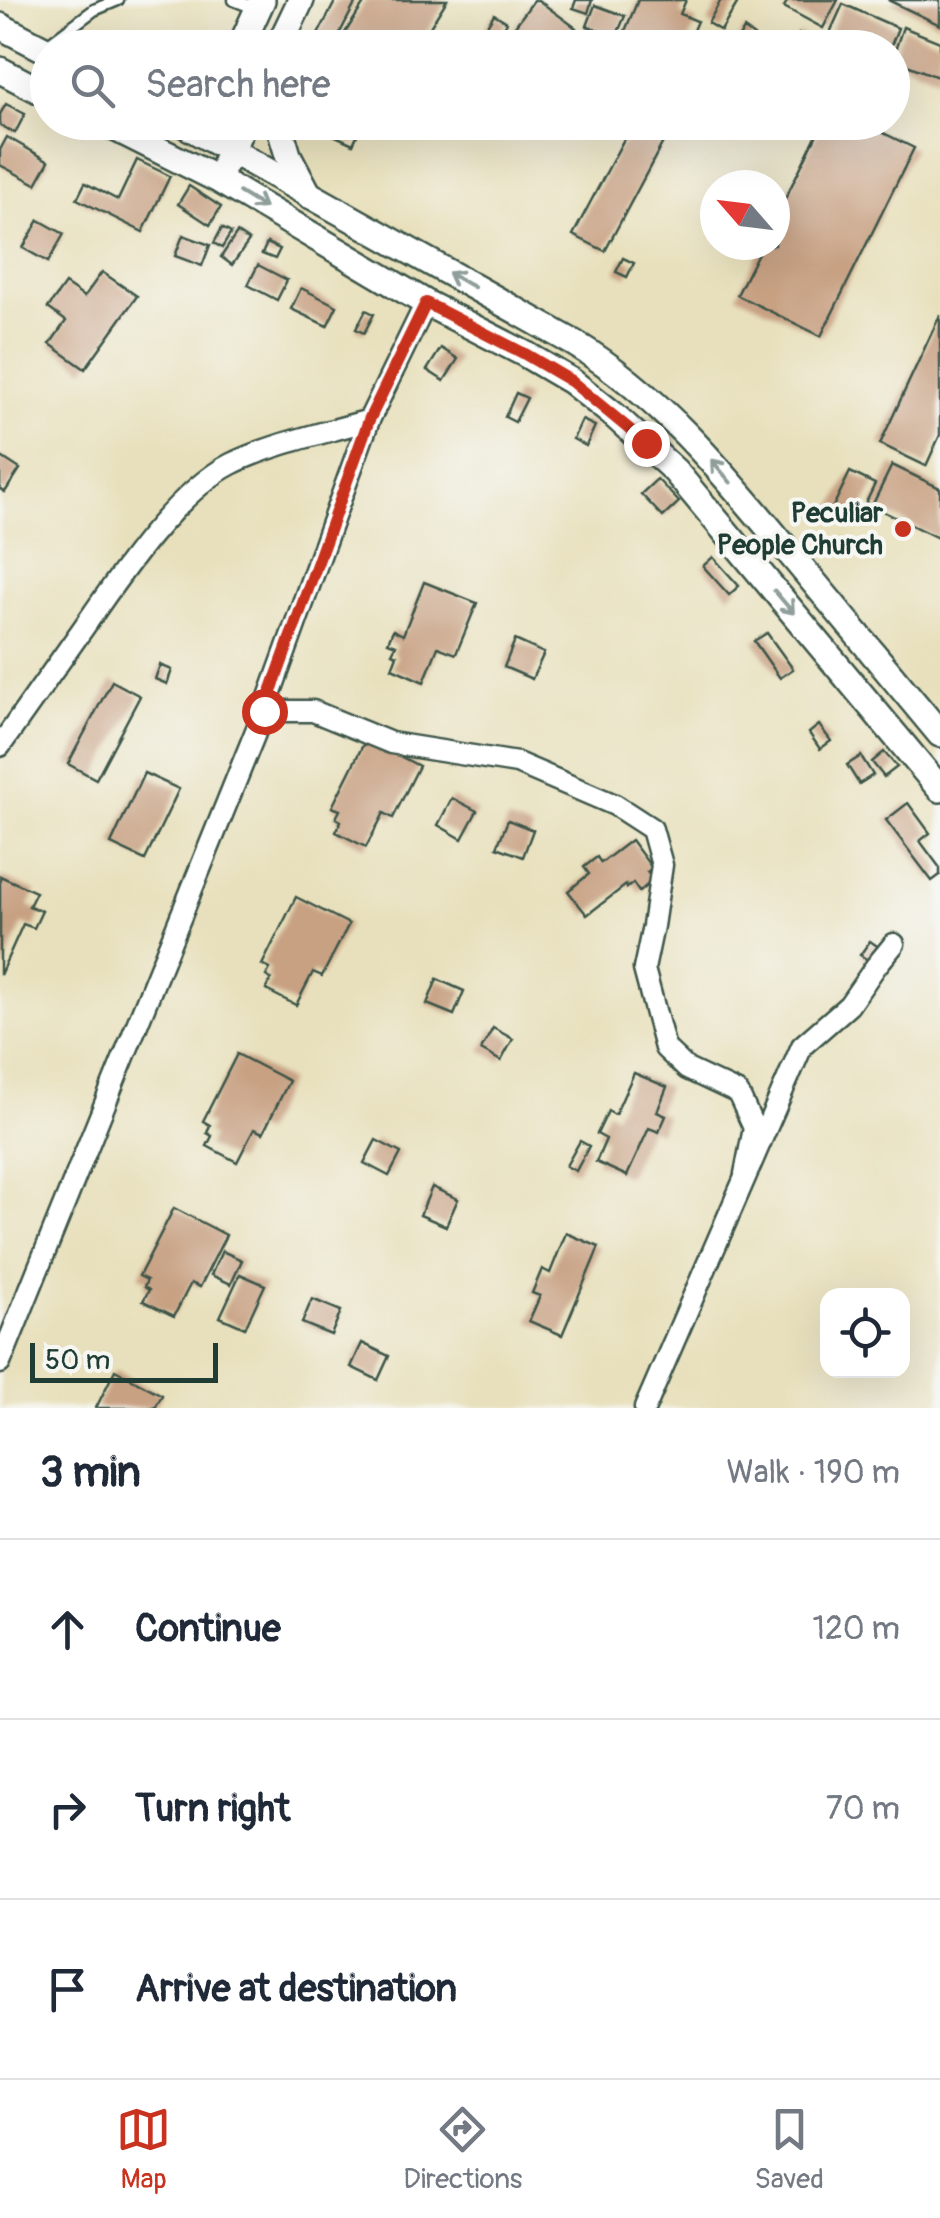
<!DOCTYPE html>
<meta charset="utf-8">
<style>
:root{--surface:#fff;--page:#f2f2f3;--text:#1f2937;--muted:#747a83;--line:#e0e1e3;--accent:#c8321e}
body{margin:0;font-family:Pangolin,sans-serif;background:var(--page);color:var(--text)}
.controls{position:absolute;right:30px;bottom:30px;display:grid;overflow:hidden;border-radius:20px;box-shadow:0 10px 40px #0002}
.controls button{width:90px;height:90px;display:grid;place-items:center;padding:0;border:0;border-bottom:2px solid var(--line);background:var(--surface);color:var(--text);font:50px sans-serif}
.compass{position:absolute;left:700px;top:170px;width:90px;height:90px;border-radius:50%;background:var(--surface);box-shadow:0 10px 40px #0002;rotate:298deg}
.scale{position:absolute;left:30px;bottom:25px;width:188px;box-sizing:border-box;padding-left:10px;border:5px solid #1f3d34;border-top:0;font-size:28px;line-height:35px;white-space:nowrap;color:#1f3d34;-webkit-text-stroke:8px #f6f6f2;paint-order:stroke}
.stop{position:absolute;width:30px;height:30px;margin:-22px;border:8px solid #c8321e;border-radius:50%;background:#fff}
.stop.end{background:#c8321e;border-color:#fff;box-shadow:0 2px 10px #0008}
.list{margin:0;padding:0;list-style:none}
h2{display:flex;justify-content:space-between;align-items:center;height:130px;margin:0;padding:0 40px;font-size:42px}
h2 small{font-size:32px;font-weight:400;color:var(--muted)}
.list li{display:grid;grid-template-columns:65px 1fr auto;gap:30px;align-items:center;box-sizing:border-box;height:180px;padding:0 40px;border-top:2px solid var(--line)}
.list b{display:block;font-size:38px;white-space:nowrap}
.list em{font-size:32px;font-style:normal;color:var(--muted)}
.icon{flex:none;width:55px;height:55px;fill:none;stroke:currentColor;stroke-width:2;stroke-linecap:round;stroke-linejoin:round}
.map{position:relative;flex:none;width:940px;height:1408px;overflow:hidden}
.search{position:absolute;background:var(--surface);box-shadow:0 10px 40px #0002;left:30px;right:30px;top:30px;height:110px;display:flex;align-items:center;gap:25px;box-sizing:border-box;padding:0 35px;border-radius:55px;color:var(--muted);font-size:38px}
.sheet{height:670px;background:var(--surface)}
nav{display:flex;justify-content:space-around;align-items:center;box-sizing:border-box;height:140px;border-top:2px solid var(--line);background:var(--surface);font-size:28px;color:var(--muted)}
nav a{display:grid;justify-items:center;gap:5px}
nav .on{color:var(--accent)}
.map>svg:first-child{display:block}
.building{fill:#c8a183}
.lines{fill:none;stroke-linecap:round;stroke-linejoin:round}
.service-casing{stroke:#3d5548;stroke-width:15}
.minor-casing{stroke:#3d5548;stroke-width:25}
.tertiary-casing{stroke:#3d5548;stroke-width:30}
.service{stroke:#fff;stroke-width:10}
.minor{stroke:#fff;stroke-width:20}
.tertiary{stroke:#fff;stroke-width:25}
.oneway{stroke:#8f9e9a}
.route{stroke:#c8321e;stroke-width:12}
.poi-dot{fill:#c8321e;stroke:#f6f6f2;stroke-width:4}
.labels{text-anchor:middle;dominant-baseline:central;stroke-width:8;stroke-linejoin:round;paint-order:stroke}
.poi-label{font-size:28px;font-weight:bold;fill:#1f3d34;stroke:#f6f6f2;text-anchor:end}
</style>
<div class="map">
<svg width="940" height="1408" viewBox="0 0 940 1408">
<rect width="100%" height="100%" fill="#f6f6f2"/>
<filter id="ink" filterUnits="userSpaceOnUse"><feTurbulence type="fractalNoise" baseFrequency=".01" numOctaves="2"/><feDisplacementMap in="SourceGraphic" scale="20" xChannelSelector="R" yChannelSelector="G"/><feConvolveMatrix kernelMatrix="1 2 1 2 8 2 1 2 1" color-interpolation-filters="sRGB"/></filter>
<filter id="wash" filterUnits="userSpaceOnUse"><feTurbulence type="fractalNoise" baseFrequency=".0048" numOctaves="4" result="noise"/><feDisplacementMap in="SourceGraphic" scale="40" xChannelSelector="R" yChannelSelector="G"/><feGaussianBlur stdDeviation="2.25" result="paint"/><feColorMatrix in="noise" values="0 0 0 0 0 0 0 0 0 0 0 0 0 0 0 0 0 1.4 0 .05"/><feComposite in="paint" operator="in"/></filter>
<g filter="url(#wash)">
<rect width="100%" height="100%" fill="#e8e0bc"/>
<g id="blocks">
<g class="building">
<polygon points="336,0 357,0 332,48 311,48"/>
<polygon points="366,0 447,0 417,48 368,48 345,33"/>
<polygon points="534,0 538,0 576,28 562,48 499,48"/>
<polygon points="576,0 592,0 588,13 573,8"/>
<polygon points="638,0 686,0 680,14 697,21 686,47 669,40 666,48 644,48 622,38"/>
<polygon points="721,0 738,2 721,31 708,23"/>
<polygon points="788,0 838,0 823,28 784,7"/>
<polygon points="888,0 940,0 940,25"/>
<polygon points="843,4 898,28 890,48 857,48 829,35"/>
<polygon points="595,5 625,16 616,37 587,26"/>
<polygon points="494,14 507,22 492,48 486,48 477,42"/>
<polygon points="903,27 940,42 940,78 892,59"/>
<polygon points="744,29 754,36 747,48 733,48"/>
<polygon points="799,34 828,48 792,48"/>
<polygon points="6,104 25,114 15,133 0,125 0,114"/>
<polygon points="331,122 345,122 360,129 353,144 327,132"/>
<polygon points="633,122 658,122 670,129 605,251 573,235"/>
<polygon points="823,122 861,122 914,148 821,336 737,295 762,245 775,245 775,219"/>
<polygon points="7,137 49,161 36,184 0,165 0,150"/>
<polygon points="137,160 170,176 143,232 77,199 85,183 118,200"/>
<polygon points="189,186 221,207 210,225 178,204"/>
<polygon points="39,220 64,234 48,262 23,248"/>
<polygon points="222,228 231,233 222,248 214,243"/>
<polygon points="237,233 249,241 232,265 221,257"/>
<polygon points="183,235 210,245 202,266 175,256"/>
<polygon points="267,243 280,249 275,259 262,254"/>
<polygon points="623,258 634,263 627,277 616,272"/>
<polygon points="258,265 287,280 277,300 248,285"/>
<polygon points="102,272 137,296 85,369 50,344 66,321 48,308 65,284 84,297"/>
<polygon points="301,288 337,306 327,326 291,309"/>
<polygon points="366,310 374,314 364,333 356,329"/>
<polygon points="940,315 940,435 926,466 880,444"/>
<polygon points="441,348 458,359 444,381 427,370"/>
<polygon points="516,393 527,398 515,422 505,417"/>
<polygon points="582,420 595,426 586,446 573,439"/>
<polygon points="0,456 20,469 5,492 0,489"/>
<polygon points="892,465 940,488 940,539 872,506"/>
<polygon points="850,472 875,484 855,525 830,513"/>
<polygon points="657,479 679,502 663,517 641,494"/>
<polygon points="713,557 739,586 729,595 703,566"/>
<polygon points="424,582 477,603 456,654 438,647 424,682 392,668 397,655 392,653 396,645 388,642 393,630 403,635"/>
<polygon points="767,633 793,669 780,678 754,641"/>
<polygon points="515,640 544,653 532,679 504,667"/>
<polygon points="160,665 172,670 167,684 155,679"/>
<polygon points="112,681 140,696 96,779 68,764"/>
<polygon points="819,725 831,741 820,749 809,733"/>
<polygon points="366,739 419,766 393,818 384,813 366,847 336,832 341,821 336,818 340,810 332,807"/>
<polygon points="884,752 897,767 884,777 872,762"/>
<polygon points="861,756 873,775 859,784 847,765"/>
<polygon points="144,773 179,789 145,860 111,844"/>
<polygon points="452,798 477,811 462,839 438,825"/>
<polygon points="908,803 930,833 920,841 940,868 940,875 932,881 886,820"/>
<polygon points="508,820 533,830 523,857 497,847"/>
<polygon points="631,840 652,868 647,872 653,880 639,892 633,883 627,888 626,885 587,915 568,891 589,874 584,867 597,857 601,863"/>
<polygon points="0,876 36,892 29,906 42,911 34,928 23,924 0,975"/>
<polygon points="296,897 349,924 322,976 313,972 296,1005 266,990 271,979 266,976 270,969 262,965"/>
<polygon points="870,941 883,950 874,964 860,955"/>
<polygon points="437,979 464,991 454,1015 427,1004"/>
<polygon points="493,1028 513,1039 501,1061 481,1050"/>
<polygon points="237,1054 289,1081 263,1133 254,1129 237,1162 207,1146 212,1136 207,1133 210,1125 203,1121"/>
<polygon points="634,1073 667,1087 657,1112 666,1116 659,1132 649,1128 627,1176 596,1162 606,1139 597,1134 608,1111 615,1115"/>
<polygon points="376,1140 401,1153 389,1176 364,1163"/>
<polygon points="580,1141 589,1146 576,1171 566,1166"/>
<polygon points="432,1187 458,1199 446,1226 420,1215"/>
<polygon points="174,1208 226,1235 200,1287 191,1283 174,1316 143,1301 149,1290 144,1287 147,1280 139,1276"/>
<polygon points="566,1233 599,1247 562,1335 529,1321 540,1296 532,1293 542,1269 550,1273"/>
<polygon points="222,1251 242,1260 231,1284 211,1275"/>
<polygon points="240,1274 265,1285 245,1328 220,1317"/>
<polygon points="312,1299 341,1311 331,1335 302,1323"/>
<polygon points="362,1343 389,1356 378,1380 351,1367"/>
<polygon points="115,1370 162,1395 155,1408 96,1408"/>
</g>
</g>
</g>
<g filter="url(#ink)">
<use href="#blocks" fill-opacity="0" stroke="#3d5548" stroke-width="2.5"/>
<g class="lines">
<g class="service-casing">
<g id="service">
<polyline points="234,0 257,9"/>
<polyline points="43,48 94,10 118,0"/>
</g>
</g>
<g class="minor-casing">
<g id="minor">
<polyline points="264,711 313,711 391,743 517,763 615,805 652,829 662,865 653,926 644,969 665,1048 687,1069 738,1093 754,1128 745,1174"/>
<path d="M0,746C28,706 56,667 84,627C119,576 175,493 231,464C271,444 325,433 369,420"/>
<polyline points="0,1363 264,711 369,420 426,303"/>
<polyline points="645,1408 802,1046 849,1005 876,966 894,944"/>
</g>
</g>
<g class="tertiary-casing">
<g id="tertiary">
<polyline points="0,26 48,51"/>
<polyline points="240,48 262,0"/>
<polyline points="278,48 301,0"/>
<polyline points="0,70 48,95"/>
<polyline points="103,122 217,179 426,303 525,354 571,381 615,416 675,471 940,789"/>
<path d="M180,122L574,343C661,396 723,473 788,551C838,612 889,673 940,734"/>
<polyline points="278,122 288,155 309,195"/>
<polyline points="225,163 244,122"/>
</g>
</g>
<use href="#service" class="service"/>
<use href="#minor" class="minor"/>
<use href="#tertiary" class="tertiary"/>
</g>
<defs><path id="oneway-shaft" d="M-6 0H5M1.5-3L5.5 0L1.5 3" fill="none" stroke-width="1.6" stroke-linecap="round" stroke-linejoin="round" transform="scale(2.5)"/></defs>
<g class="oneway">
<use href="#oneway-shaft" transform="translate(252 200) rotate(31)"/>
<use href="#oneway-shaft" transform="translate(461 280) rotate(-151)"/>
<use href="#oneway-shaft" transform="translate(721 471) rotate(-130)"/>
<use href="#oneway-shaft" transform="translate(784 602) rotate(50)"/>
</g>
</g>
<g class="lines" filter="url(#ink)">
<polyline class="route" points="264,711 369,420 426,303 525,354 571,381 646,443"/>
</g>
<circle class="poi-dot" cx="903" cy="529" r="10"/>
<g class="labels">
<g class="poi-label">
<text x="883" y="513">Peculiar<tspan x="883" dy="32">People Church</tspan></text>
</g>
</g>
</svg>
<div class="controls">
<button><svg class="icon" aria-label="locate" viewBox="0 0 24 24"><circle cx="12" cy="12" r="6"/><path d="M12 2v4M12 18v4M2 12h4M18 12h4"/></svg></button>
</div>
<svg class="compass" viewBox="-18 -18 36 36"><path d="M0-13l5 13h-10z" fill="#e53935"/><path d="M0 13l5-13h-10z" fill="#747a83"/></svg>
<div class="scale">50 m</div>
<div class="stop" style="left:264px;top:711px"></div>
<div class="stop end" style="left:646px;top:443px"></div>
<div class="search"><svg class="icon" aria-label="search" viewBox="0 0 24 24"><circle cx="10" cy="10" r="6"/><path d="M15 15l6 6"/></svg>Search here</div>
</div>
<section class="sheet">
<h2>3 min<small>Walk · 190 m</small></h2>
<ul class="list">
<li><svg class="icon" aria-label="ahead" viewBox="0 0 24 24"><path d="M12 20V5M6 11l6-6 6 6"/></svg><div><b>Continue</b></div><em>120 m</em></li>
<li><svg class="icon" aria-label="right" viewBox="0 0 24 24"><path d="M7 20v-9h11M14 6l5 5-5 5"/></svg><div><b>Turn right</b></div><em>70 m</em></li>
<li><svg class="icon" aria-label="arrive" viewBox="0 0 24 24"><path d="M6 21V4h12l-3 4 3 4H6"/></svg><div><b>Arrive at destination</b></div></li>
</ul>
</section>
<nav>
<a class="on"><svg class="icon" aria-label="map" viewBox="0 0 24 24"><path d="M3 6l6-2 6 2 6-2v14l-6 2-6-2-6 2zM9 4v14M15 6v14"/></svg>Map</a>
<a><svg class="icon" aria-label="directions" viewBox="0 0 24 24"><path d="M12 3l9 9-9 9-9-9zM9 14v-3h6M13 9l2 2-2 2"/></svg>Directions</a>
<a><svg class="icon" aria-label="saved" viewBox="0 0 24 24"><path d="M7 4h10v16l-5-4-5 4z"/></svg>Saved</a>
</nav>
